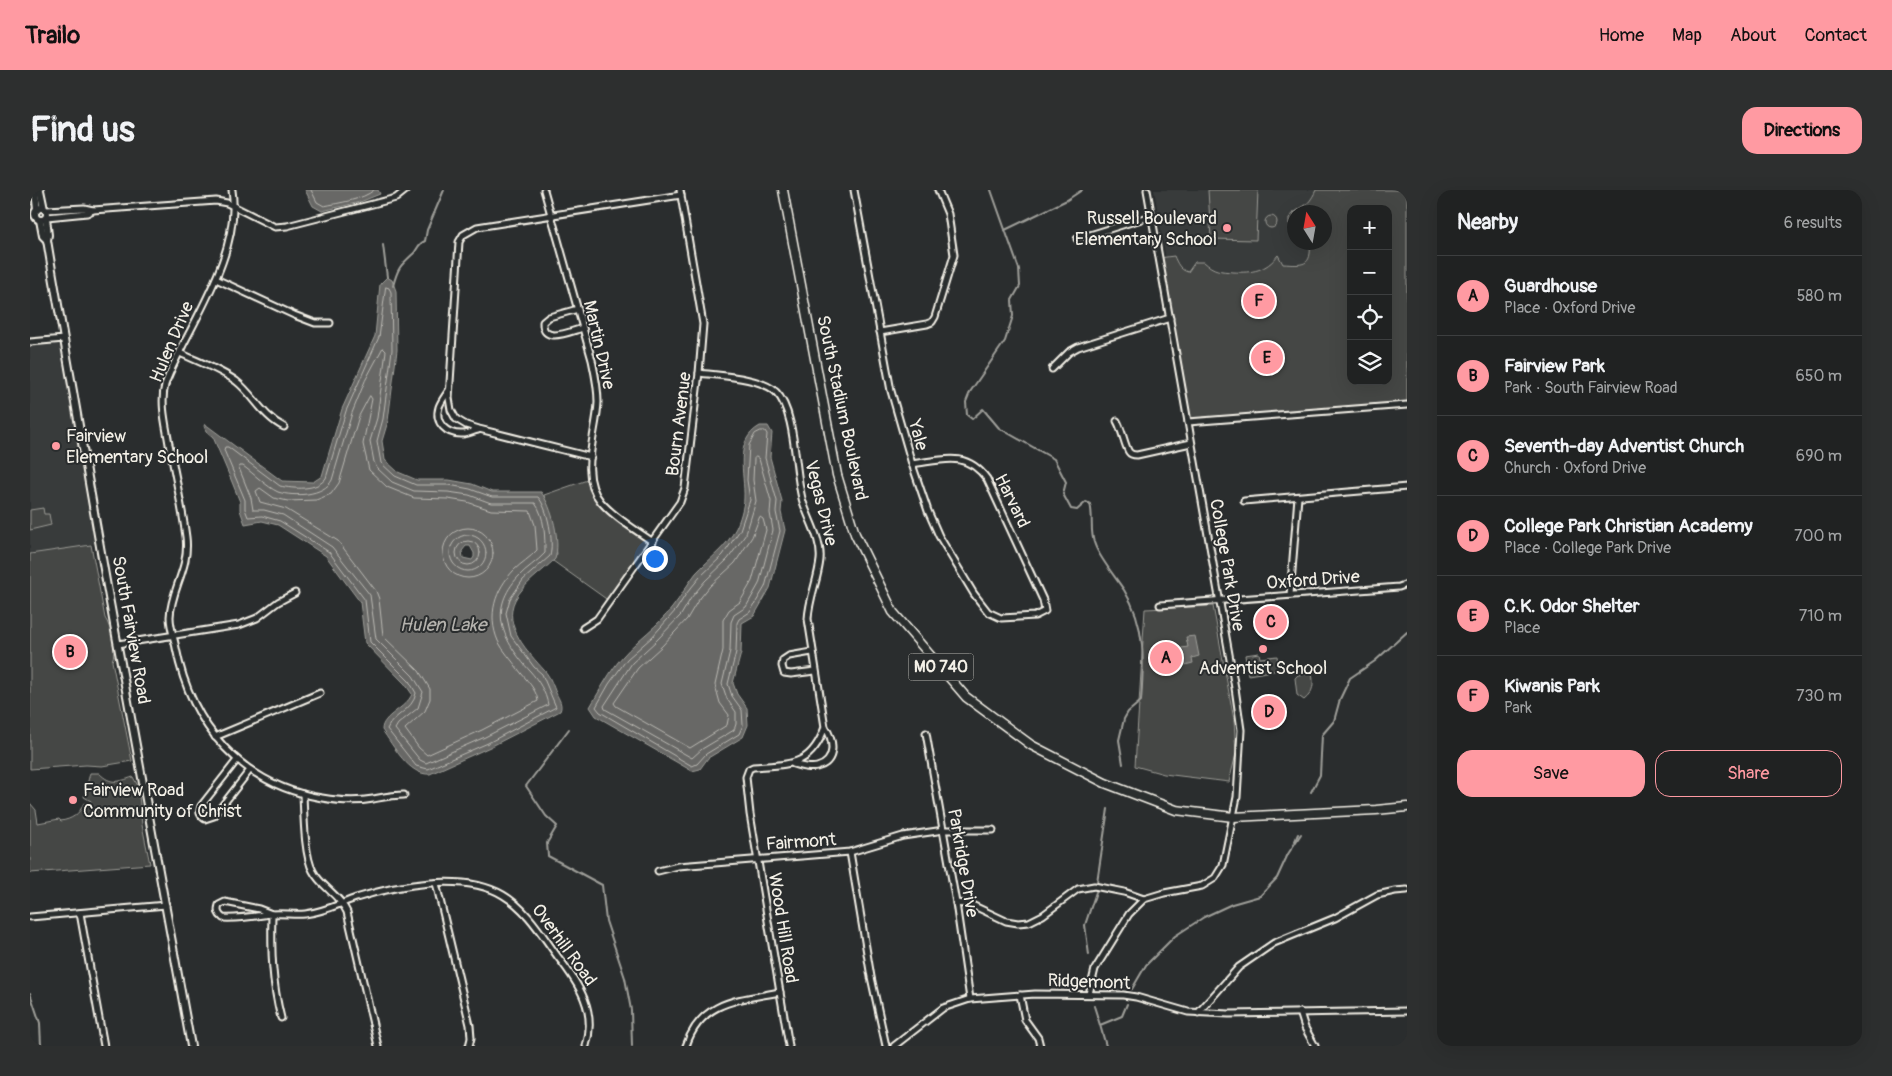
<!DOCTYPE html>
<meta charset="utf-8">
<style>
:root{--surface:#202222;--page:#2d2f2f;--text:#f1f3f6;--muted:#a2a4a5;--line:#3d3f40;--accent:#ff9aa2}
body{margin:0;font-family:Pangolin,sans-serif;background:var(--page);color:var(--text)}
.controls{position:absolute;right:15px;top:15px;display:grid;overflow:hidden;border-radius:10px;box-shadow:0 5px 20px #0002}
.controls button{width:45px;height:45px;display:grid;place-items:center;padding:0;border:0;border-bottom:1px solid var(--line);background:var(--surface);color:var(--text);font:25px sans-serif}
.compass{position:absolute;left:1257px;top:15px;width:45px;height:45px;border-radius:50%;background:var(--surface);box-shadow:0 5px 20px #0002;rotate:349deg}
.you{position:absolute;left:624px;top:368px;width:18px;height:18px;margin:-12px;border:4px solid #fff;border-radius:50%;background:#1a73e8;box-shadow:0 0 0 8px #1a73e833}
.badge{display:grid;place-items:center;width:32px;height:32px;border-radius:50%;background:var(--accent);color:#111;font-size:16px;font-weight:700}
.pin{position:absolute;translate:-50% -50%;border:2px solid #fff;box-shadow:0 1px 5px #0006}
.list{margin:0;padding:0;list-style:none}
h2{display:flex;justify-content:space-between;align-items:center;height:65px;margin:0;padding:0 20px;font-size:21px}
h2 small{font-size:16px;font-weight:400;color:var(--muted)}
.list li{display:grid;grid-template-columns:32px 1fr auto;gap:15px;align-items:center;box-sizing:border-box;height:80px;padding:0 20px;border-top:1px solid var(--line)}
.list b{display:block;font-size:19px;white-space:nowrap}
.list p{margin:0;font-size:16px;white-space:nowrap;color:var(--muted)}
.list em{font-size:16px;font-style:normal;color:var(--muted)}
.actions{display:flex;gap:10px;padding:15px 20px}
.actions a{flex:1;padding:11px 0;border:1px solid var(--accent);border-radius:15px;text-align:center;font-size:18px;color:var(--accent)}
.actions .main{background:var(--accent);color:#111}
.icon{flex:none;width:28px;height:28px;fill:none;stroke:currentColor;stroke-width:2;stroke-linecap:round;stroke-linejoin:round}
.map{position:relative;flex:none;width:1377px;height:856px;overflow:hidden;border-radius:15px}
header{display:flex;align-items:center;gap:30px;box-sizing:border-box;height:70px;padding:0 25px;background:var(--accent);color:#111}
header strong{font-size:24px}
nav{display:flex;gap:28px;margin-inline-start:auto;font-size:18px}
.intro{display:flex;align-items:center;justify-content:space-between;box-sizing:border-box;height:120px;padding:0 30px}
h1{margin:0;font-size:35px}
.button{padding:12px 22px;border-radius:15px;background:var(--accent);color:#111;font-size:18px;font-weight:700}
main{display:flex;gap:30px;padding:0 30px}
aside{flex:1;background:var(--surface);border-radius:15px;box-shadow:0 5px 20px #0002}
.map>svg:first-child{display:block}
.built{fill:#373a3a;fill-rule:evenodd}
.green{fill:#444645;stroke:#9c9c96;fill-rule:evenodd}
.water{fill:#676866;stroke:#9f9f9a;fill-rule:evenodd}
.lines{fill:none;stroke-linecap:round;stroke-linejoin:round}
.shore{stroke:#bcbab4;stroke-width:1}
.stream{stroke:#9f9f9a;stroke-width:2}
.minor-casing{stroke:#f4f1e8;stroke-width:9}
.tertiary-casing{stroke:#f4f1e8;stroke-width:10}
.primary-casing{stroke:#f4f1e8;stroke-width:11}
.minor{stroke:#2a2d2e;stroke-width:5}
.tertiary{stroke:#2a2d2e;stroke-width:6}
.primary{stroke:#2a2d2e;stroke-width:8}
.poi-dot{fill:#ff9aa2;stroke:#2a2d2e;stroke-width:2}
.labels{text-anchor:middle;dominant-baseline:central;stroke-width:4;stroke-linejoin:round;paint-order:stroke}
.shield{fill:#2a2d2e;stroke:#b7b6b0;stroke-width:1}
.shield-label{font-size:16px;font-weight:bold;fill:#f4f1e8}
.poi-label{font-size:18px;fill:#f4f1e8;stroke:#2a2d2e;text-anchor:start}
.street-label{font-size:18px;fill:#f4f1e8;stroke:#2a2d2e}
.water-label{font-size:19px;font-style:italic;fill:#b5b3ae;stroke:#2a2d2e}
</style>
<header>
<strong>Trailo</strong>
<nav><a>Home</a><a>Map</a><a>About</a><a>Contact</a></nav>
</header>
<div class="intro"><h1>Find us</h1><a class="button">Directions</a></div>
<main>
<div class="map">
<svg width="1377" height="856" viewBox="0 0 1377 856">
<rect width="100%" height="100%" fill="#2a2d2e"/>
<filter id="ink" filterUnits="userSpaceOnUse"><feTurbulence type="fractalNoise" baseFrequency=".02" numOctaves="2"/><feDisplacementMap in="SourceGraphic" scale="10" xChannelSelector="R" yChannelSelector="G"/><feConvolveMatrix kernelMatrix="1 2 1 2 8 2 1 2 1" color-interpolation-filters="sRGB"/></filter>
<g filter="url(#ink)">
<g class="built">
<path d="M1124,0H1339L1321,19V80L1141,99ZM1264,22H1294V52H1264Z"/>
<polygon points="34,149 70,351 61,355 0,364 0,152"/>
</g>
<g class="green">
<polygon points="1178,0 1228,0 1226,50 1181,49"/>
<path d="M1286,0H1377V215L1158,232L1129,68L1144,66C1147,73 1150,80 1158,82L1165,72H1174C1184,81 1190,81 1203,82C1222,83 1236,81 1248,65L1253,74C1273,75 1282,77 1280,53L1294,52V22H1264V39L1259,34V28C1271,14 1277,20 1286,0ZM1321,19H1358V191H1321Z"/>
<circle cx="1241" cy="32" r="6"/>
<polygon points="560,289 569,312 622,352 579,411 523,371 527,364 526,356 514,305"/>
<polygon points="13,318 14,324 19,324 21,335 0,340 0,320"/>
<path d="M61,355L75,428C81,437 87,461 82,471L102,571L72,576L56,575L0,579V364Z"/>
<polygon points="1183,416 1204,530 1206,564 1199,592 1134,584 1105,576 1115,419"/>
<polygon points="1229,463 1230,468 1247,466 1249,480 1218,485 1215,465"/>
<path d="M1282,483C1284,494 1284,502 1274,510L1267,505L1265,488L1268,485Z"/>
<path d="M60,583H69C81,595 88,592 103,587L108,596L112,635L120,674L0,683V613L6,620L8,633L29,629L31,631C42,629 49,625 54,613L60,615L61,611L54,607Z"/>
</g>
<g class="water">
<polygon points="275,0 348,0 350,4 330,12 292,21 283,16"/>
<path d="M357,87L362,90L366,101L367,160L358,231L352,251L355,270L368,282L387,290H419L442,294L462,302H511C522,317 531,351 525,369C511,383 494,393 485,410C472,436 499,463 514,480C520,486 523,496 526,503C529,509 533,515 530,521L460,557L400,584C379,586 363,555 352,540C352,525 376,519 382,504L375,494L335,453L330,412L296,366L248,335L232,331L215,334L210,320V312L202,292L183,247L176,241L174,236L175,234L252,291L283,292L292,286L312,219L345,146L350,94ZM436,356H440L444,363V367L442,370L433,368L432,361Z"/>
<path d="M730,236H738L742,243L740,267L752,311L751,322L755,340L740,398L724,426L712,433L711,463L703,493L707,504L717,518L718,535L713,547L678,568L670,579L662,581L566,526L560,517C570,500 580,481 593,466C608,449 628,436 642,418C651,407 657,394 666,383C680,368 697,357 706,338C710,330 714,316 714,308C715,283 703,251 730,236Z"/>
<polygon points="1165,446 1169,466 1162,468 1163,473 1155,475 1154,469 1147,470 1145,459 1158,457 1156,447"/>
</g>
<g class="lines">
<g class="shore">
<path d="M281,0L287,12L294,16C308,13 333,10 344,0"/>
<path d="M356,97L359,98L361,102L362,160L353,229L347,251L351,273L365,286L386,295H419L440,299L462,307H508C518,318 524,352 520,366L493,390L480,409L476,423L481,446L504,477L512,484L526,517L458,553L398,579L386,576L357,539C363,524 383,521 386,503L379,491L340,452L335,410L299,362L250,331L232,326L218,327L215,319V310L194,260L195,257H198L250,296C264,299 287,301 296,288L316,221L349,147Z"/>
<path d="M353,158L356,161L347,228L340,251L344,272L347,278L362,292L384,301L418,302L439,305L461,313H505C515,326 515,348 515,363C507,372 496,378 489,386C457,420 473,451 500,481C508,490 516,502 518,515L455,547L396,573L390,570L365,539L368,534L388,518L393,502L383,486L346,449L340,405L302,357L253,325L234,320H223L221,308L209,278L210,276H213C223,283 237,297 248,302C264,307 294,306 302,290L322,223L335,191Z"/>
<path d="M340,206L342,209L333,254L339,280L357,297L384,308L418,309L437,312L461,320L500,321L505,335L507,360C500,368 491,373 484,380C465,400 457,425 468,451C473,461 482,470 488,479C496,490 506,498 508,511L452,540L397,565L389,558L375,539L395,521L400,509V499L389,481L353,446L349,409L346,401L308,351L256,319L230,312L226,301L230,298L244,308L258,311L286,310L301,304L309,293L329,226Z"/>
<polygon points="731,241 735,241 737,244 735,268 747,311 746,322 750,341 735,397 720,422 709,429 707,433 706,462 698,494 702,506 712,520 713,535 709,544 676,564 667,574 662,576 570,522 566,517 579,494 597,469 622,447 646,420 656,404 670,387 693,365 710,340 720,310 717,290 719,255 725,244"/>
<polygon points="726,267 729,269 741,311 740,323 743,340 729,394 716,417 704,425 701,432 700,461 692,494 697,509 706,522 706,534 704,540 672,559 662,568 575,519 574,516 602,473 626,451 651,425 661,408 675,391 698,369 716,344 726,311 723,290 724,269"/>
<polygon points="730,327 733,329 736,340 722,391 710,412 699,420 693,430 693,460 685,495 690,513 699,525 697,535 660,558 586,516 584,513 608,478 632,456 657,429 667,412 680,396 705,373 722,347"/>
<circle cx="438" cy="363" r="25"/>
<circle cx="438" cy="363" r="18"/>
<circle cx="438" cy="363" r="12"/>
</g>
<g class="stream">
<path d="M961,0L989,79L990,96L982,110L983,126L975,151L940,202L936,212L937,225L942,229L953,219L969,238L1024,269L1036,292L1033,304L1041,319L1047,320L1056,312L1060,314C1064,327 1059,342 1065,355C1069,367 1086,388 1094,400C1116,435 1114,472 1111,511L1098,522L1094,529L1089,550L1093,574"/>
<polyline points="975,40 1037,10 1052,0"/>
<polyline points="353,55 357,87"/>
<path d="M363,96C368,77 370,76 384,63C388,58 388,54 395,51L397,40L414,0"/>
<polyline points="539,539 496,596 516,626 527,636 517,653 518,666 572,695 576,731 595,788 601,820 602,856"/>
<polyline points="1281,602 1290,585 1292,545 1304,531 1310,509 1320,488 1345,471 1377,442"/>
<polyline points="1265,651 1268,644"/>
<polyline points="1067,692 1078,619"/>
<polyline points="1059,765 1055,735 1066,702"/>
<polyline points="1102,799 1116,775 1145,746 1174,727 1202,714 1230,706 1247,688 1258,664 1271,644"/>
<polyline points="0,803 10,833 11,856"/>
<polyline points="1064,816 1070,835"/>
<polyline points="1076,856 1070,835 1092,826 1097,814"/>
</g>
<g class="minor-casing">
<g id="minor">
<path d="M202,0C210,53 176,110 153,155C147,168 139,182 135,195C130,213 136,235 139,254C145,284 152,316 156,347C160,378 141,399 140,427C140,437 144,448 146,458C161,536 212,595 292,608C309,611 327,612 343,609C354,607 363,605 374,605"/>
<path d="M514,0L562,170C565,184 568,197 568,212C567,243 548,285 571,312C585,328 606,340 623,352"/>
<path d="M824,0L861,201L882,274L898,321L909,346L944,404L958,422L971,428L1005,426L1015,421L1013,410L957,289C936,260 913,270 882,274"/>
<polyline points="16,20 54,18 63,20 186,11 197,13 245,37 257,36 366,8 376,0"/>
<polyline points="17,27 57,23 63,20"/>
<polyline points="1047,49 1121,26"/>
<polyline points="186,89 264,125 285,133 300,133"/>
<path d="M548,119L519,127L513,132C512,155 541,141 553,138"/>
<polyline points="850,142 897,134 902,132 905,127 924,65 918,24 908,0"/>
<polyline points="0,152 34,149"/>
<path d="M150,163C169,172 189,179 206,191C224,205 232,226 254,237"/>
<polyline points="1022,179 1039,162 1048,157 1140,128"/>
<path d="M669,183C691,186 730,187 746,202C767,223 764,283 773,312C779,330 792,351 790,370C788,390 779,408 778,429L795,537C781,577 760,574 723,577L719,579L716,587L720,624L759,856"/>
<path d="M419,200C416,205 411,211 409,217C404,233 417,245 433,244C438,244 443,241 448,240"/>
<path d="M1087,231C1092,239 1095,257 1099,262C1101,265 1104,265 1107,265L1161,253"/>
<polyline points="1158,232 1377,215"/>
<polyline points="561,267 449,239 436,235 426,229 421,220 419,208 429,52 433,45 447,37 651,5"/>
<polyline points="1214,311 1377,297"/>
<polyline points="1260,405 1268,307"/>
<polyline points="1130,415 1369,397 1377,394"/>
<polyline points="553,438 567,429 650,312 655,298 669,183 673,134 650,0"/>
<polyline points="88,454 209,435 227,428 248,412 265,403"/>
<polyline points="782,462 759,466 753,470 752,476 754,483 761,484 785,481"/>
<polyline points="896,543 926,713 940,809"/>
<polyline points="185,547 290,503"/>
<path d="M207,570L171,616C169,622 169,625 175,629L184,626L220,580"/>
<path d="M763,574C771,576 779,579 787,577C807,572 804,550 795,537"/>
<path d="M273,604C274,624 274,665 283,681C291,697 309,704 317,722L348,856"/>
<polyline points="820,662 841,787 856,856"/>
<polyline points="628,681 648,676 820,662 873,646 914,640 963,640"/>
<polyline points="406,693 440,835 441,848 439,856"/>
<polyline points="926,713 942,715 976,731 988,733 999,732 1013,725 1048,699 1064,696 1094,702 1114,709"/>
<polyline points="50,723 74,856"/>
<path d="M242,724L229,719L195,712L189,715C187,721 188,724 193,728C209,729 225,726 241,724C253,723 264,725 275,724C293,722 309,714 326,708C368,695 433,682 473,705C497,719 512,745 528,767C549,794 567,821 556,856"/>
<path d="M242,724C241,760 242,793 251,828"/>
<polyline points="0,727 136,715"/>
<polyline points="1059,804 1065,779 1099,724 1114,709 1134,703 1172,696 1185,688 1193,675 1207,607 1211,540 1205,498 1117,0"/>
<polyline points="990,805 995,830 1008,848 1010,856"/>
<polyline points="1270,822 1275,838 1285,856"/>
<polyline points="1168,823 1209,777 1244,753 1305,728 1347,705 1365,701 1377,700"/>
<path d="M656,856C671,810 709,810 750,802"/>
<polyline points="864,856 913,818 940,809 1005,804 1093,805 1106,807 1158,822 1199,824 1377,821"/>
</g>
</g>
<g class="tertiary-casing">
<g id="tertiary">
<polyline points="5,0 7,20"/>
<polyline points="10,0 14,19"/>
<circle cx="11" cy="24" r="6"/>
<polyline points="16,28 18,45 17,50"/>
<polyline points="10,30 13,46 17,50 23,86 76,391 161,856"/>
</g>
</g>
<g class="primary-casing">
<polyline id="primary" points="753,0 807,285 825,344 863,422 936,507 1001,555 1075,593 1146,620 1203,627 1346,620 1377,617"/>
</g>
<use href="#minor" class="minor"/>
<use href="#tertiary" class="tertiary"/>
<use href="#primary" class="primary"/>
</g>
</g>
<g class="poi-dot">
<circle cx="1197" cy="38" r="5"/>
<circle cx="26" cy="256" r="5"/>
<circle cx="1233" cy="459" r="5"/>
<circle cx="43" cy="610" r="5"/>
</g>
<g class="labels">
<rect class="shield" x="878.5" y="463.5" width="65" height="27" rx="4"/>
<g class="shield-label">
<text x="911" y="477">MO 740</text>
</g>
<g class="poi-label">
<text x="1187" y="28" text-anchor="end">Russell Boulevard<tspan x="1187" dy="21">Elementary School</tspan></text>
<text x="36" y="246">Fairview<tspan x="36" dy="21">Elementary School</tspan></text>
<text x="1233" y="478" text-anchor="middle">Adventist School</text>
<text x="53" y="600">Fairview Road<tspan x="53" dy="21">Community of Christ</tspan></text>
</g>
<g class="street-label">
<text transform="translate(142 152) rotate(-67)">Hulen Drive</text>
<text transform="translate(569 155) rotate(77)">Martin Drive</text>
<text transform="translate(812 218) rotate(78)">South Stadium Boulevard</text>
<text transform="translate(649 234) rotate(-83)">Bourn Avenue</text>
<text transform="translate(888 245) rotate(74)">Yale</text>
<text transform="translate(982 311) rotate(64)">Harvard</text>
<text transform="translate(791 313) rotate(76)">Vegas Drive</text>
<text transform="translate(1197 375) rotate(80)">College Park Drive</text>
<text transform="translate(1283 390) rotate(-4)">Oxford Drive</text>
<text transform="translate(101 440) rotate(80)">South Fairview Road</text>
<text transform="translate(771 652) rotate(-4)">Fairmont</text>
<text transform="translate(933 673) rotate(80)">Parkridge Drive</text>
<text transform="translate(753 738) rotate(81)">Wood Hill Road</text>
<text transform="translate(534 755) rotate(54)">Overhill Road</text>
<text transform="translate(1059 792) rotate(2)">Ridgemont</text>
</g>
<g class="water-label">
<text x="413" y="435">Hulen Lake</text>
</g>
</g>
</svg>
<div class="controls">
<button>+</button>
<button>−</button>
<button><svg class="icon" aria-label="locate" viewBox="0 0 24 24"><circle cx="12" cy="12" r="6"/><path d="M12 2v4M12 18v4M2 12h4M18 12h4"/></svg></button>
<button><svg class="icon" aria-label="layers" viewBox="0 0 24 24"><path d="M12 4l9 5-9 5-9-5zM3 14l9 5 9-5"/></svg></button>
</div>
<svg class="compass" viewBox="-18 -18 36 36"><path d="M0-13l5 13h-10z" fill="#e53935"/><path d="M0 13l5-13h-10z" fill="#a2a4a5"/></svg>
<div class="you"></div>
<div class="pin badge" style="left:1136px;top:468px">A</div>
<div class="pin badge" style="left:40px;top:462px">B</div>
<div class="pin badge" style="left:1241px;top:432px">C</div>
<div class="pin badge" style="left:1239px;top:522px">D</div>
<div class="pin badge" style="left:1237px;top:168px">E</div>
<div class="pin badge" style="left:1229px;top:111px">F</div>
</div>
<aside>
<h2>Nearby<small>6 results</small></h2>
<ul class="list">
<li><span class="badge">A</span><div><b>Guardhouse</b><p>Place · Oxford Drive</p></div><em>580 m</em></li>
<li><span class="badge">B</span><div><b>Fairview Park</b><p>Park · South Fairview Road</p></div><em>650 m</em></li>
<li><span class="badge">C</span><div><b>Seventh-day Adventist Church</b><p>Church · Oxford Drive</p></div><em>690 m</em></li>
<li><span class="badge">D</span><div><b>College Park Christian Academy</b><p>Place · College Park Drive</p></div><em>700 m</em></li>
<li><span class="badge">E</span><div><b>C.K. Odor Shelter</b><p>Place</p></div><em>710 m</em></li>
<li><span class="badge">F</span><div><b>Kiwanis Park</b><p>Park</p></div><em>730 m</em></li>
</ul>
<div class="actions"><a class="main">Save</a><a>Share</a></div>
</aside>
</main>
